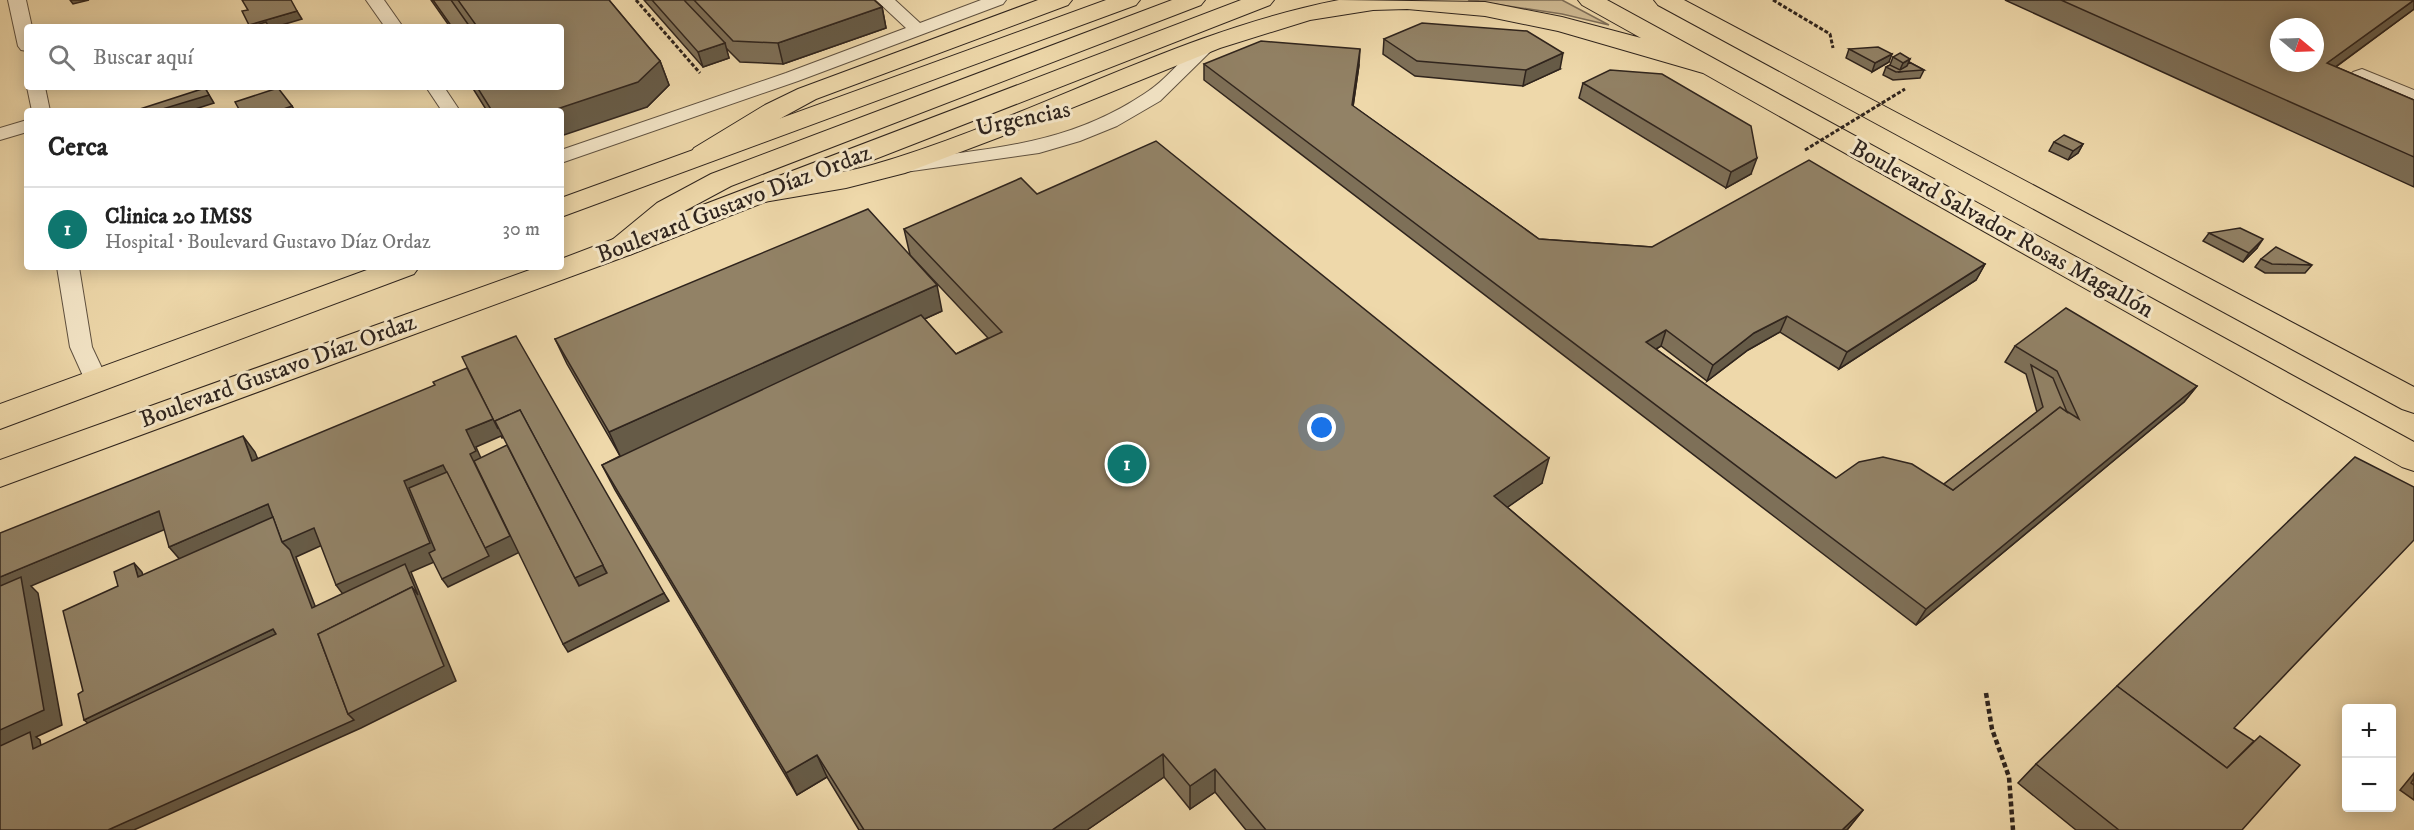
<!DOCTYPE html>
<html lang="es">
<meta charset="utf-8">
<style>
:root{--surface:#fff;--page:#f2f2f2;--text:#222;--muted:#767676;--line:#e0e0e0;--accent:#0f766e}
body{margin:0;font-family:"IM FELL DW Pica",serif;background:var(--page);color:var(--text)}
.controls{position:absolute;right:18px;bottom:18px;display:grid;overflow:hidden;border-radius:6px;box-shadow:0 3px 15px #0003}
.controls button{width:54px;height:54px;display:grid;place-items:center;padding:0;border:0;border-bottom:2px solid var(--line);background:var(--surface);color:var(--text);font:30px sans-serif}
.compass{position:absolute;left:2270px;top:18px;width:54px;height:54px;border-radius:50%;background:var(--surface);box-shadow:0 3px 15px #0003;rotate:109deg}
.you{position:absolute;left:1322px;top:428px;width:21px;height:21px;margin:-15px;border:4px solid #fff;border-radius:50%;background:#1a73e8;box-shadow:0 0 0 9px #1a73e833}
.badge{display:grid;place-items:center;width:39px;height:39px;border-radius:50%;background:var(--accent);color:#fff;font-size:20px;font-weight:700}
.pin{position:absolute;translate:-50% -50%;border:3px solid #fff;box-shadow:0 2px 6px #0006}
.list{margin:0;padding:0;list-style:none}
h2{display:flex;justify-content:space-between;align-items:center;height:78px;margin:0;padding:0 24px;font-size:26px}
h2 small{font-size:20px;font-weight:400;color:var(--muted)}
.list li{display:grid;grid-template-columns:39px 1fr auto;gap:18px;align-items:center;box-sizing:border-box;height:84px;padding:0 24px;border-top:2px solid var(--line)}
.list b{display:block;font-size:22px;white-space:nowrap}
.list p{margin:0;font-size:20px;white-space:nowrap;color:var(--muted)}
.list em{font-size:20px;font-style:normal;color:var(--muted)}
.icon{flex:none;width:33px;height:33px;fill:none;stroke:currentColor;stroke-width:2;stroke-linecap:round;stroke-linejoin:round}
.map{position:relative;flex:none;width:2414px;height:830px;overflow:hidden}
.search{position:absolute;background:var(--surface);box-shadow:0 3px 15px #0003;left:24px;top:24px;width:540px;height:66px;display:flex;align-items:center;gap:15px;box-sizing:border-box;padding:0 21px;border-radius:6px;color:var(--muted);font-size:22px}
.panel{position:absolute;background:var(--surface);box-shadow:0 3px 15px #0003;left:24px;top:108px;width:540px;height:162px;border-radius:6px}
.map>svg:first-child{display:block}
.green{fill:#ceb992;stroke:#7e6e58;stroke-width:1.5}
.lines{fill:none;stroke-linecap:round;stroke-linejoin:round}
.service-casing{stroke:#5f5140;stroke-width:2}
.minor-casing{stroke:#5f5140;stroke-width:2}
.primary-casing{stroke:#2f241d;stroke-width:2}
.trunk-casing{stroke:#2f241d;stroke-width:2}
.path-far1{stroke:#2f241d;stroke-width:3;stroke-dasharray:4 2;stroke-linecap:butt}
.path{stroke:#2f241d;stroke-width:4.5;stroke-dasharray:5 3;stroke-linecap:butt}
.service{fill:#f4e6c8;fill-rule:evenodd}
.minor{fill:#f4e6c8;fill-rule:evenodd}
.primary{fill:#eed8aa;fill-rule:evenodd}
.trunk{fill:#eed8aa;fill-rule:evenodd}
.path-bridge{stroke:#2f241d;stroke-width:3;stroke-dasharray:4 2;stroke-linecap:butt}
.wall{fill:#7e7058;stroke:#2f241d;stroke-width:1.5}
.shaded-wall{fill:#665b47;stroke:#2f241d;stroke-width:1.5}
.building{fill:#928266;stroke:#2f241d;stroke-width:1.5;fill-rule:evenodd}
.labels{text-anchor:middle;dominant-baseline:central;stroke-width:6;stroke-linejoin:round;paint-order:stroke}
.street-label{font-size:24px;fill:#2f241d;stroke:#f4e6c8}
</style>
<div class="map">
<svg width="2414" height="830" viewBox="0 0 2414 830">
<rect width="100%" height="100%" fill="#eed8aa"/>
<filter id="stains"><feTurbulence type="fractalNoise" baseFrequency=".00333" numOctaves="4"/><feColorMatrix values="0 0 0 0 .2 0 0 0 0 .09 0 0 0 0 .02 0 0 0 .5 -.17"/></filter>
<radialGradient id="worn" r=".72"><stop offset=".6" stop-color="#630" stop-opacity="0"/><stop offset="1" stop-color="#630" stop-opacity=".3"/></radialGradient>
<polygon class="green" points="1468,0 1562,0 1609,25 1562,14"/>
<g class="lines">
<g class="service-casing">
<g id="service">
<polygon points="8,0 26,0 32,27 27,27 27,51 21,50 18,46"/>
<polygon points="366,0 384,0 403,27 385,27"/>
<polygon points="876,0 895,0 920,23 981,0 1006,0 1003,4 798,81 561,163 561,150 786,73 906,28"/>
<path d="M1207,40L1213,41L1216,45L1213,49L1160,101L1117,126L1080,141L1039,153L905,172L898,170L895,166L898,162L905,160C993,148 1067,145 1144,94C1165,81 1183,58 1201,41Z"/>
<polygon points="27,87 45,87 50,111 32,111"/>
<polygon points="426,87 444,87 460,111 442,111"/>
<polygon points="27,120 27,132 0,140 0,128"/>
<polygon points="57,267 79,267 92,347 108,381 104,387 96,389 88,387 70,347"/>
</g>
</g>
<g class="minor-casing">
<polygon id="minor" points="2362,69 2414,90 2414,107 2353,82 2349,77 2353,72"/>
</g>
<g class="primary-casing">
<g id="primary">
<polygon points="1106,0 1140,0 1136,5 561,217 561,198"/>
<polygon points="1241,0 1274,0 1270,5 632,254 0,487 0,460 538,267 561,267 561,259"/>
<polygon points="375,267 419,267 414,274 0,429 0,404"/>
</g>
</g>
<g class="trunk-casing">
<g id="trunk">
<polygon points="1038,0 1072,0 1068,5 816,99 783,117 714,160 704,162 694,160 690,154 694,148 765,105 798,89"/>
<polygon points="1172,0 1205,0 1201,5 731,186 677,215 632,254 622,256 612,254 607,247 612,240 657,203 711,174"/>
<path d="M1339,0L1485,2L1562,17L1641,38L1582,5L1578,0H1607L2414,442V471L2402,467L1703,73L1558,31L1485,16L1407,9L1373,10L1310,20L1220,48L1000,137L905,173L846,188L764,202L754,199L750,193L754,187L764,184C800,179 837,175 872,165C1031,119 1175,32 1339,0Z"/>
<polygon points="1654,0 1684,0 2414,387 2414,413 2402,409 1658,5"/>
</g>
</g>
<g class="path-far1">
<polyline points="636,0 700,73"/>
<polyline points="1773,0 1830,34 1833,48"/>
</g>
<polyline class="path" points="1986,693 1992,729 2009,777 2013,830"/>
<use href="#service" class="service"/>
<use href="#minor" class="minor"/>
<use href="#primary" class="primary"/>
<use href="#trunk" class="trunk"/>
<polyline class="path-bridge" points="1805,150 1905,89"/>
</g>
<g class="wall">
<polygon points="431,0 609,0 660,61 669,85 647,107 561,111 487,111 472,87 561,87 561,27 450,27"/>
<polygon points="644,0 874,0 882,7 886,28 783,64 740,62 726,48 729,58 703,67"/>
<polygon points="2005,0 2414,0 2414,9 2336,67 2414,100 2414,187"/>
<polygon points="1384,39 1560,69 1523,86 1415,76 1383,54"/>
<polygon points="1849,49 1889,62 1872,72 1846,58"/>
<polygon points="1893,57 1909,62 1924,70 1920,78 1893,80 1883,75 1886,67 1890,65"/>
<polygon points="1204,64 1359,65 1353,106 1539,239 1652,247 1985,264 1976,280 1839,369 1780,332 1748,350 1707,381 1661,346 1656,349 1836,478 1944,484 2037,412 2026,374 2005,362 2015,346 2197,386 2184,402 1916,625 1204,80"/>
<polygon points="1583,83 1751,174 1726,188 1579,98"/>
<polygon points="2054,142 2083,144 2078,153 2068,160 2049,151"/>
<polygon points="1037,194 1542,483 1507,507 1863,810 1847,830 1246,830 1215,792 1190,809 1164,777 1087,830 859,830 827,777 797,795 615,490 602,465 620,456 567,364 555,339 942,311 924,319 956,354 988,338 910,255 904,229"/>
<polygon points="2209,233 2257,248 2243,262 2203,241"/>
<polygon points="2261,259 2312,265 2305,273 2265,273 2255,267"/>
<polygon points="2234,728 2242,830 2076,830 2018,783 2036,764"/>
<polygon points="2414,773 2414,800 2400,790"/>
</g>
<g class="shaded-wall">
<polygon points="70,0 89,0 73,4"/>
<polygon points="2414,0 2414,9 2312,84 2327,63"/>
<polygon points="882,7 886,28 783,64 778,43"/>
<polygon points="297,11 302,19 275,27 250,27 249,25"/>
<polygon points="725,43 729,58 703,67 698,52"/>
<polygon points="1360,49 1359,65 1351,121 1352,105"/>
<polygon points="1563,53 1560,69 1523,86 1526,70"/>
<polygon points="1892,54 1889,62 1872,72 1875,63"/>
<polygon points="1910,59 1905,71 1899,72 1903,63"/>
<polygon points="660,61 669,85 647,107 561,136 561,111 551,111"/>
<polygon points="205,88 214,103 189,111 156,111"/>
<polygon points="292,106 295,111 278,111"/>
<polygon points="2083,144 2078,153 2068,160 2073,151"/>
<polygon points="1757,158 1751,174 1726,188 1731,172"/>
<polygon points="2263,239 2257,248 2243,262 2249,253"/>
<polygon points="1985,264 1976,280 1839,369 1847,352"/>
<polygon points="937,285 942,311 621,458 609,432"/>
<polygon points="1787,316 1780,332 1748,350 1707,381 1713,365 1754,333"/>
<polygon points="1666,330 1661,346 1641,358 1646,342"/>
<polygon points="2197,386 2184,402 1916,625 1926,609"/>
<polygon points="524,418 611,581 584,594 575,578 528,426 502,438 501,436 476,447 485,467 520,552 448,587 442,579 441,559 411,572 456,681 361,728 134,830 108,830 348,714 412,587 409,573 348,601 336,585 404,481 470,454 466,430 493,419"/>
<polygon points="243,436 255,452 265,477 252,461"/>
<polygon points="1549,458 1542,483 1488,521 1494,496"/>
<polygon points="268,504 314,528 327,543 296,557 319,616 183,563 169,547"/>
<polygon points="159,511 173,526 31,586 38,593 62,725 36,737 40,740 43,757 0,754 0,577"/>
<polygon points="134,563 142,572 146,586 138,577"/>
<polygon points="664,593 669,601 568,652 563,644"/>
<polygon points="273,629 281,638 94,728 84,720"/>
<polygon points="1163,754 1164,777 1087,830 1052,830"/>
<polygon points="817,755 827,777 797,795 786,773"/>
<polygon points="1215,769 1215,792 1190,809 1190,786"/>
<polygon points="1863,810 1847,830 1842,830"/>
</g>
<g class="building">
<polygon points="242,0 291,0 297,11 249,25 242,11 248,10"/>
<polygon points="433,0 451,0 470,27 452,27"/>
<polygon points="458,0 609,0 660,61 638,82 551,111 492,111 477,87 561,87 561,27 469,27 476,25"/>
<polygon points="652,0 684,0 725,43 698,52"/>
<polygon points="694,0 874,0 882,7 778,43 733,41"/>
<path d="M2061,0H2414L2327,63L2414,100V157ZM2279,27H2315V63H2279Z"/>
<polygon points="266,22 269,27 250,27"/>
<polygon points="1422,23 1527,31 1563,53 1526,70 1417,61 1384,39"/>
<polygon points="1261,41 1360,49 1352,105 1539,239 1652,247 1809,160 1985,264 1847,352 1787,316 1754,333 1713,365 1666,330 1646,342 1836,478 1859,462 1883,457 1912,464 1953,490 2060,407 2079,419 2057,371 2015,346 2066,308 2197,386 1926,609 1204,64"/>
<polygon points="1878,47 1892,54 1875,63 1849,49"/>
<polygon points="1900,53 1910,59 1903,63 1893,57"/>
<polygon points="1909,62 1924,70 1896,72 1886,67 1890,65 1900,70 1907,66"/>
<polygon points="1610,70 1662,74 1751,126 1757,158 1731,172 1583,83"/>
<polygon points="205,88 209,95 156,111 141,111 140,109"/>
<polygon points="278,88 292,106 278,111 240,111 235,102"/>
<polygon points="2064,135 2083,144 2073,151 2054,142"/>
<polygon points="1156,141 1549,458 1494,496 1863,810 1842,830 1266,830 1215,769 1190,786 1163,754 1052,830 864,830 817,755 786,773 602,465 921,315 956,354 1002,332 904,229 1021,178 1037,194"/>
<polygon points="868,209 937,285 609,432 555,339"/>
<polygon points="2240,228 2263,239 2249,253 2209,233"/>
<polygon points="2276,247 2312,265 2272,264 2261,259"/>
<polygon points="516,336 664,593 563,644 474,461 507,445 579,586 607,573 520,410 495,421 498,429 462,357"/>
<polygon points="2031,365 2053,378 2067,412 2060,407 1953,490 1944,484 2043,407"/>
<polygon points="467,368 493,419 466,430 476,451 470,454 510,536 485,548 443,465 404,481 430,543 336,585 314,528 282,542 268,504 169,547 159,511 0,577 0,533 243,436 252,461 435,385 433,382"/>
<polygon points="520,410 603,565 575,578 495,421"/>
<polygon points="2355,457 2414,487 2414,540 2234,728 2254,741 2227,768 2117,686"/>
<polygon points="447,472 489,556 442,579 429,553 435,550 409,488"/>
<polygon points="273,517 282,542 290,550 312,608 405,564 418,595 412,587 318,634 348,714 354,720 108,830 0,830 0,746 30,732 33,749 276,634 273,629 84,720 78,694 83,691 63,611 118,586 114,572 134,563 138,577"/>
<polygon points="21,577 44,710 0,730 0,586"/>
<polygon points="412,587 444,666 348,714 318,634"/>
<polygon points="2117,686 2227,768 2260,736 2300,765 2242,830 2119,830 2036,764"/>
<polygon points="2414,778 2414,785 2411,783"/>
</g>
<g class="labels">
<g class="street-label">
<text transform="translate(1023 119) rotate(-12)">Urgencias</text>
<text transform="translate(734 204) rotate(-21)">Boulevard Gustavo Díaz Ordaz</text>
<text transform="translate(2002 229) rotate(29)">Boulevard Salvador Rosas Magallón</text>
<text transform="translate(278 371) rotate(-20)">Boulevard Gustavo Díaz Ordaz</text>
</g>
</g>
<rect width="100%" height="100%" filter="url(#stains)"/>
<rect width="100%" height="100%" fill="url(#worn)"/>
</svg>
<div class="controls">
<button>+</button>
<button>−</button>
</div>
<svg class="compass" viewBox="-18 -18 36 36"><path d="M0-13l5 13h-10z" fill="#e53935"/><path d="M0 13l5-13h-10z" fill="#767676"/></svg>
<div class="you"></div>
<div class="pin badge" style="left:1127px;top:464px">1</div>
<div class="search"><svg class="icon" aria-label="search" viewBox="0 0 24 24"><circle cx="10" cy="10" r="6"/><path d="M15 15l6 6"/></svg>Buscar aquí</div>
<section class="panel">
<h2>Cerca<small></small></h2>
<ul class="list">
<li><span class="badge">1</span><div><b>Clinica 20 IMSS</b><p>Hospital · Boulevard Gustavo Díaz Ordaz</p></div><em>30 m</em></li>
</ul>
</section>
</div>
